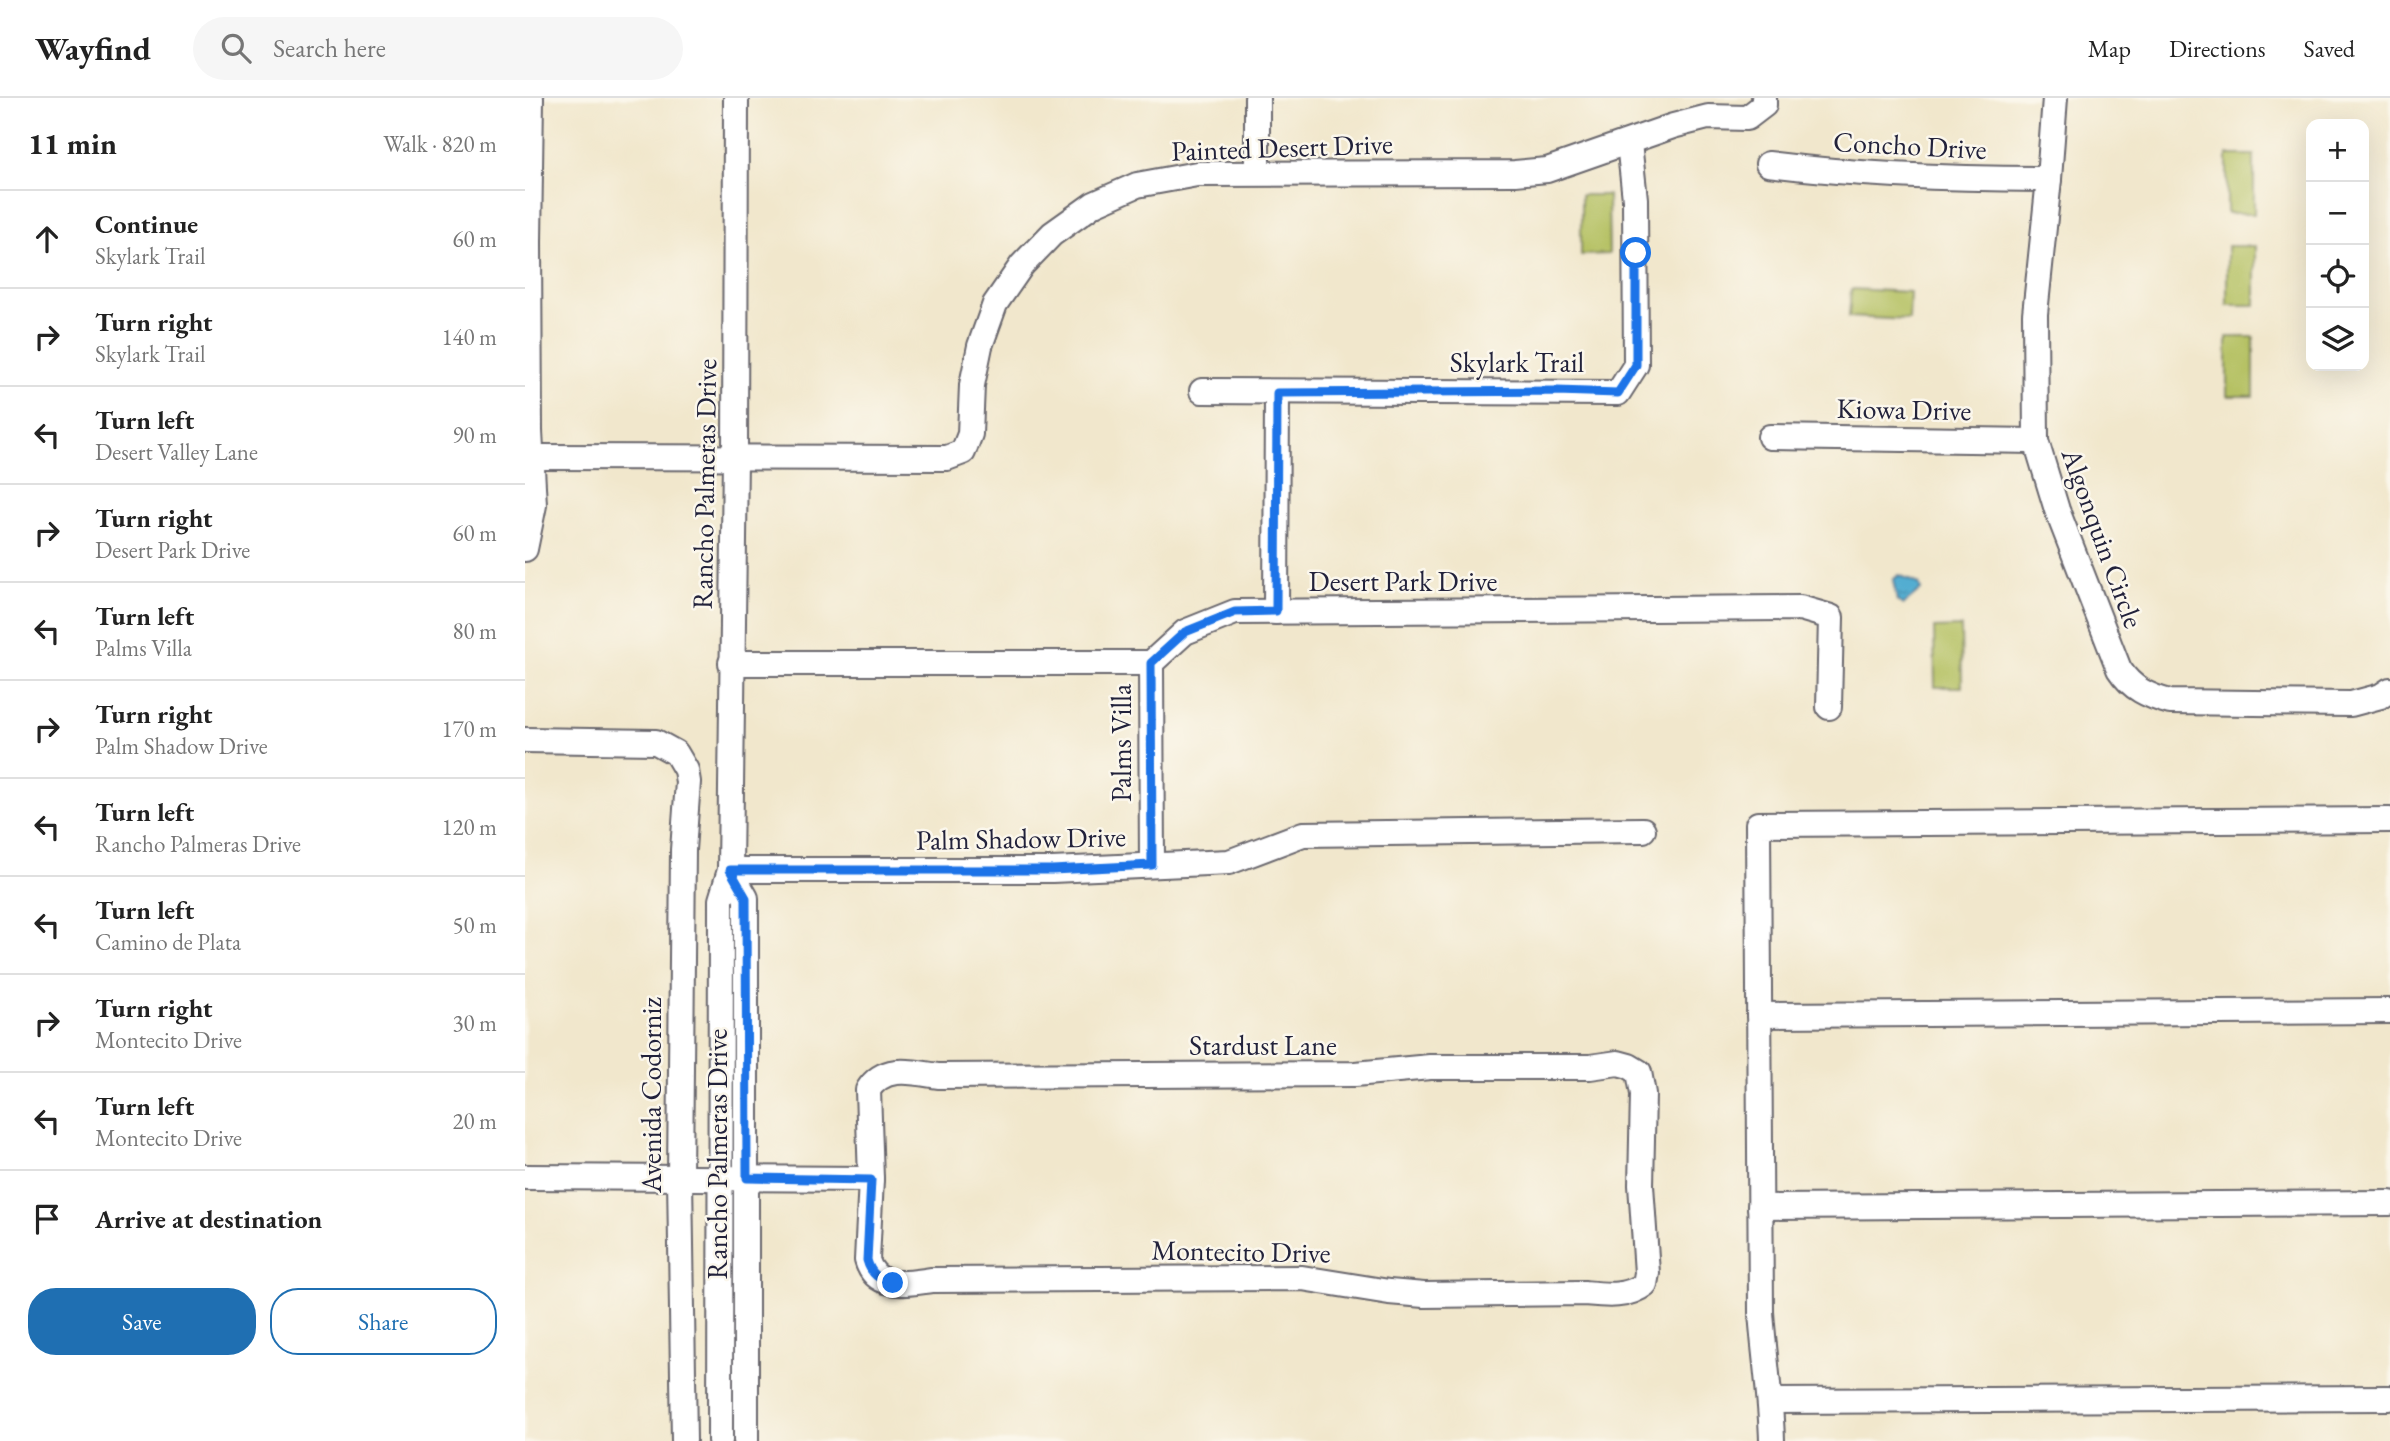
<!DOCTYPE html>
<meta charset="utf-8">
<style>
:root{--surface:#fff;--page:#f6f6f6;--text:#222;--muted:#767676;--line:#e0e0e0;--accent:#1f6fb2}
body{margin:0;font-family:"EB Garamond",serif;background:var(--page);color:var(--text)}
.controls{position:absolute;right:21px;top:21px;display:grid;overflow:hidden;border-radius:14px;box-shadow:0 7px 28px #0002}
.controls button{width:63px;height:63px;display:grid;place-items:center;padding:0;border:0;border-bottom:2px solid var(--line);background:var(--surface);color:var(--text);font:35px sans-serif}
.stop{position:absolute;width:21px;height:21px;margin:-16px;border:5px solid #1a73e8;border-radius:50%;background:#fff}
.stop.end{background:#1a73e8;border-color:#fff;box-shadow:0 2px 7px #0008}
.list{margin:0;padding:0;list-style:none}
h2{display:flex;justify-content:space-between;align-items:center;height:91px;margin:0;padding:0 28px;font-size:30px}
h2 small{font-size:23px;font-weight:400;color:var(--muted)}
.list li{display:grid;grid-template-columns:46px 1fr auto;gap:21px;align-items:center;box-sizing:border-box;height:98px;padding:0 28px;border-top:2px solid var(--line)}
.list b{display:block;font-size:26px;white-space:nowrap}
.list p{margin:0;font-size:23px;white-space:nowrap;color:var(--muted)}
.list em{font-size:23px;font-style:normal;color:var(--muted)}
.actions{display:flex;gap:14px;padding:21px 28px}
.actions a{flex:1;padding:16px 0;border:2px solid var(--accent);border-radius:28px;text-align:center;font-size:24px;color:var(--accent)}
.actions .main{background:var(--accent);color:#fff}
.icon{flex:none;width:38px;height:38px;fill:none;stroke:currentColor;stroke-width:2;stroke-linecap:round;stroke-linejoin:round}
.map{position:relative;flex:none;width:1865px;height:1343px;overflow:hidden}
header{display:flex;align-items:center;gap:42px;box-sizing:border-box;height:98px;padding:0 35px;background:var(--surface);border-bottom:2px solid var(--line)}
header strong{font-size:33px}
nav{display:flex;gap:38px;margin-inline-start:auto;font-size:24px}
.search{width:490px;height:63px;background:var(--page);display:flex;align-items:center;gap:18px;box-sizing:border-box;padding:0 24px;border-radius:38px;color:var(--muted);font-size:26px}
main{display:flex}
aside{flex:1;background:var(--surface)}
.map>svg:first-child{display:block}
.park{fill:#b5c163;stroke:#6c724f;stroke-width:2}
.water{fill:url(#water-ripples);stroke:#3a6886;stroke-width:2}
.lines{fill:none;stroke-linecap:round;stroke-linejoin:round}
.minor-casing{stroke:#6a676e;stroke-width:28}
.minor{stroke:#fff;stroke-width:24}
.route{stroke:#1a73e8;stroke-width:9}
.labels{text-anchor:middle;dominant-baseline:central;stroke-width:5;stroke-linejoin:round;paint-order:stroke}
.street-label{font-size:28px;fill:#22223b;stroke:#fbf7ec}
</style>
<header>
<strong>Wayfind</strong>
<div class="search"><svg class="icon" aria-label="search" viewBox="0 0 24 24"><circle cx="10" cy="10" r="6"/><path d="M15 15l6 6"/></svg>Search here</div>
<nav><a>Map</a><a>Directions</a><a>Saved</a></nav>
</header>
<main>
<aside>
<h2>11 min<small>Walk · 820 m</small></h2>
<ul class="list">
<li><svg class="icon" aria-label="ahead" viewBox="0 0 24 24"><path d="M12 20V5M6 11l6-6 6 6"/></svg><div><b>Continue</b><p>Skylark Trail</p></div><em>60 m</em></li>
<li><svg class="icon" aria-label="right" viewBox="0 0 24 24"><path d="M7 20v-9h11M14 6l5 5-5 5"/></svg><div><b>Turn right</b><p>Skylark Trail</p></div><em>140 m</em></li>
<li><svg class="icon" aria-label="left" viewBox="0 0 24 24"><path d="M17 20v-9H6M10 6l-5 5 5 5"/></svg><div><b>Turn left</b><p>Desert Valley Lane</p></div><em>90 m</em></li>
<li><svg class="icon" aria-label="right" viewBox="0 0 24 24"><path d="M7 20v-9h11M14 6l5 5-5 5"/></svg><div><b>Turn right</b><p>Desert Park Drive</p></div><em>60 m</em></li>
<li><svg class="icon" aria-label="left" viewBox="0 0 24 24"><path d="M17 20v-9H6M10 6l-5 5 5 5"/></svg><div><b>Turn left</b><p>Palms Villa</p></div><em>80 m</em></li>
<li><svg class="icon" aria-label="right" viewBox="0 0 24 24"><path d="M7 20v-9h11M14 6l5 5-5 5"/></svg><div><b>Turn right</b><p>Palm Shadow Drive</p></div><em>170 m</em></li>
<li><svg class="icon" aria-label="left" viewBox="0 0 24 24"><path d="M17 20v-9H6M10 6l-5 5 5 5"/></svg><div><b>Turn left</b><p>Rancho Palmeras Drive</p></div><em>120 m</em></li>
<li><svg class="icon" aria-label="left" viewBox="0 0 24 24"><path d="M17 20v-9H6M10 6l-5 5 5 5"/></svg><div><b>Turn left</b><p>Camino de Plata</p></div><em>50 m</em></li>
<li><svg class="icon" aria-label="right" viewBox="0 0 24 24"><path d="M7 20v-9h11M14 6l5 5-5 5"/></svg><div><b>Turn right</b><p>Montecito Drive</p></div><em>30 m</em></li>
<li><svg class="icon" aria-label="left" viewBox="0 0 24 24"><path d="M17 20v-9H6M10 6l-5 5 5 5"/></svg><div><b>Turn left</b><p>Montecito Drive</p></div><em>20 m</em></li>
<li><svg class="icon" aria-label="arrive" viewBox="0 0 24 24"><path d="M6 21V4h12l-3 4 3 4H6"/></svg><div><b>Arrive at destination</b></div></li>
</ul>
<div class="actions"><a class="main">Save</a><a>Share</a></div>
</aside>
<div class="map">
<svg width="1865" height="1343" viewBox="0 0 1865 1343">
<defs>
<pattern id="water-ripples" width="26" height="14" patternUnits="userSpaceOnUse" patternTransform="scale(1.75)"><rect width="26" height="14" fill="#53add1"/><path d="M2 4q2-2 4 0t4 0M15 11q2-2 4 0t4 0" fill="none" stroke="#448cab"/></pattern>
</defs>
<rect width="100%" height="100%" fill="#fbf7ec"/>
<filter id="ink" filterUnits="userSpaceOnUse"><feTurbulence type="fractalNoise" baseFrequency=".0143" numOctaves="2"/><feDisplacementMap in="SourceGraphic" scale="14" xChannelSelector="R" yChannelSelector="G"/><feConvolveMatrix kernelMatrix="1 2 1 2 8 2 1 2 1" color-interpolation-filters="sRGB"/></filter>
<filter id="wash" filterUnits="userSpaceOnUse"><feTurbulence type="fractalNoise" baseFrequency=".00686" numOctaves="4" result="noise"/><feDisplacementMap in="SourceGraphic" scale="28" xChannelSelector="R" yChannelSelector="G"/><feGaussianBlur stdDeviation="1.57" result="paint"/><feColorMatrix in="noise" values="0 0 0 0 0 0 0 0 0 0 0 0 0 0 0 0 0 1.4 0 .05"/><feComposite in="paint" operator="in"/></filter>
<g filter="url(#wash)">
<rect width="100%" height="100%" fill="#f1e7cc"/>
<g class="park">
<rect x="1702" y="57" width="27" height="59"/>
<polygon points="1056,97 1083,97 1084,156 1056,157"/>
<rect x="1702" y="148" width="28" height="59"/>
<polygon points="1326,191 1385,194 1384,222 1324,219"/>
<rect x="1702" y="239" width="27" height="59"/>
<polygon points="1436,529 1437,589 1410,589 1409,530"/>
</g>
<polygon class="water" points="1374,477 1394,486 1396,492 1378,507 1372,503 1368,482"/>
</g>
<g filter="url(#ink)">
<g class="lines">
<g class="minor-casing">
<g id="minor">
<polyline points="732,0 732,75"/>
<path d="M1530,0L1524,81L1510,216L1511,343L1532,412L1594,571C1607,591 1623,598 1645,604L1826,606L1856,598L1865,592"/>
<path d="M1243,66C1339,78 1429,81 1524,81"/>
<polyline points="677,293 1093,295 1111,267 1110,101 1104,45"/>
<polyline points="1245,339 1511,343"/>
<polyline points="6,359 422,360 438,354 445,336 447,287 455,248 470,206 497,167 527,136 569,106 612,87 672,76 990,75 1022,72 1148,28 1183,19 1222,20 1239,7 1239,0"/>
<polyline points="0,451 9,407 5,333 4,144 6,0"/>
<polyline points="751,514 752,295"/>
<polyline points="206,565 626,565 660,534 710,514 1275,510 1306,519 1304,609"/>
<polyline points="626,565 627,767"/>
<polyline points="0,642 131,644 151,655 161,672 163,684 158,752 155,1080 159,1343"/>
<polyline points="205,772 527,772 704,764 778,736 1118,732"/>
<polyline points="205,772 221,800 221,1343"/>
<polyline points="1234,917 1865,913"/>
<path d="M1093,965L1104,968L1114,974L1118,996L1116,1087L1122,1175L1120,1186C1102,1200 1080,1197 1059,1195L899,1197L864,1194L777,1180L407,1182C382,1185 351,1193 342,1162L346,1081L343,992C359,966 387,974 413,978L830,976L905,969H1065Z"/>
<polyline points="0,1079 346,1081"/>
<polyline points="1235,1109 1865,1105"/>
<polyline points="1246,1303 1865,1300"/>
<polyline points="195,1343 196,802 205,772 210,359 211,0"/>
<path d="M1247,1343C1246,1300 1239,1257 1236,1214L1233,726L1865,722"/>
</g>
</g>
<use href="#minor" class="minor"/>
</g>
</g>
<g class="lines" filter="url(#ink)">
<path class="route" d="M368,1185C354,1181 346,1177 342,1162L346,1082L222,1080L221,800L205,772H527L627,767L626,565L660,534L710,514L751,513L752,295L1032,293L1093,295L1111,267V155"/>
</g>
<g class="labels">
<g class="street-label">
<text transform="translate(1385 47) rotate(3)">Concho Drive</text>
<text transform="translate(757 49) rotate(-2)">Painted Desert Drive</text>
<text x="992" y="264">Skylark Trail</text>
<text transform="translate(1379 311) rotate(1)">Kiowa Drive</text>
<text transform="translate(179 386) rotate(-89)">Rancho Palmeras Drive</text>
<text transform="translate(1578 440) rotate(70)">Algonquin Circle</text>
<text x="878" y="483">Desert Park Drive</text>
<text transform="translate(596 645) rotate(-90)">Palms Villa</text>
<text transform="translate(496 740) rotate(-1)">Palm Shadow Drive</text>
<text x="738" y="947">Stardust Lane</text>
<text transform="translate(126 997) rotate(-90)">Avenida Codorniz</text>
<text transform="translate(192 1056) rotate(-90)">Rancho Palmeras Drive</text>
<text transform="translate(716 1153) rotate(1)">Montecito Drive</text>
</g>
</g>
</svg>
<div class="controls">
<button>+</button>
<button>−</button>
<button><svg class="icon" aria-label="locate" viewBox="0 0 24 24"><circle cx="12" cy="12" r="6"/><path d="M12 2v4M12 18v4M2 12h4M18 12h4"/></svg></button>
<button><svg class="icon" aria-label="layers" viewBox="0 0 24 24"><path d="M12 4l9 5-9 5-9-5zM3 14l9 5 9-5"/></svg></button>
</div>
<div class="stop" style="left:1111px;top:155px"></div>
<div class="stop end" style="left:368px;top:1185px"></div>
</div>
</main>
